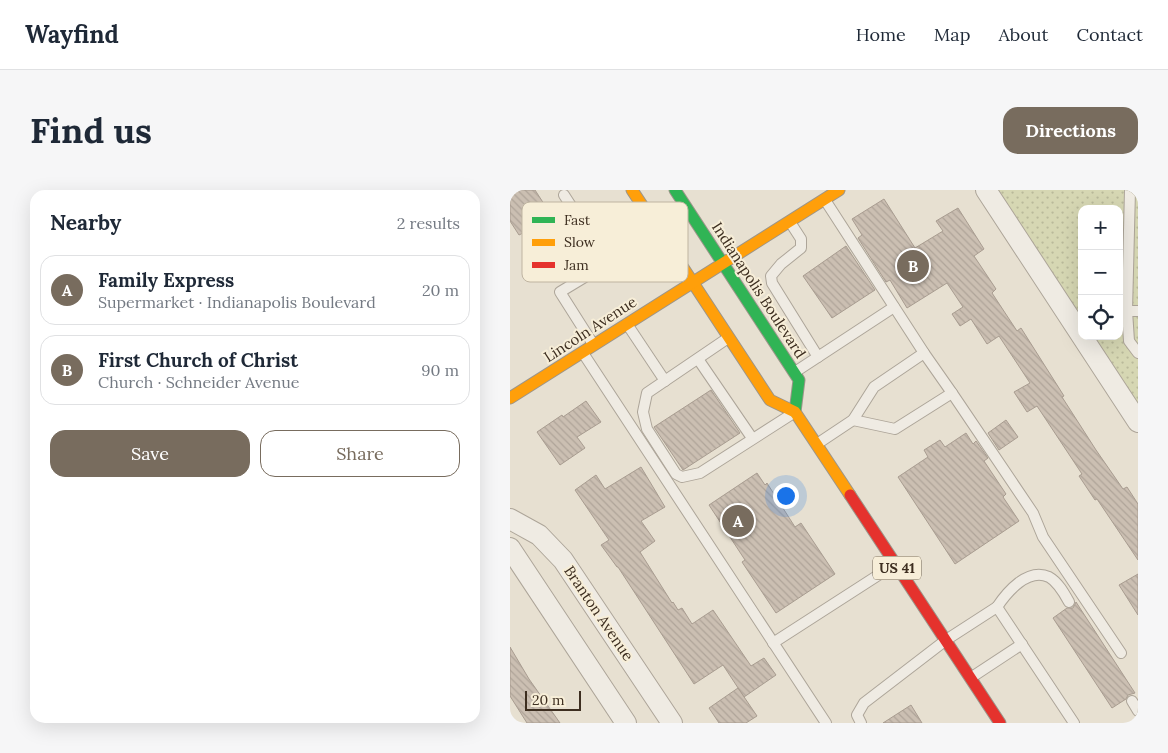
<!DOCTYPE html>
<meta charset="utf-8">
<style>
:root{--surface:#fff;--page:#f6f6f7;--text:#1f2937;--muted:#747a83;--line:#e0e1e3;--accent:#786c5e}
body{margin:0;font-family:Lora,serif;background:var(--page);color:var(--text)}
.controls{position:absolute;right:15px;top:15px;display:grid;overflow:hidden;border-radius:10px;box-shadow:0 5px 20px #0002}
.controls button{width:45px;height:45px;display:grid;place-items:center;padding:0;border:0;border-bottom:1px solid var(--line);background:var(--surface);color:var(--text);font:25px sans-serif}
.scale{position:absolute;left:15px;bottom:12px;width:56px;box-sizing:border-box;padding-left:5px;border:2px solid #3d2e20;border-top:0;font-size:14px;line-height:18px;white-space:nowrap;color:#3d2e20;-webkit-text-stroke:4px #f7eed8;paint-order:stroke}
.you{position:absolute;left:275px;top:305px;width:18px;height:18px;margin:-12px;border:4px solid #fff;border-radius:50%;background:#1a73e8;box-shadow:0 0 0 8px #1a73e833}
.badge{display:grid;place-items:center;width:32px;height:32px;border-radius:50%;background:var(--accent);color:#fff;font-size:16px;font-weight:700}
.pin{position:absolute;translate:-50% -50%;border:2px solid #fff;box-shadow:0 1px 5px #0006}
.list{margin:0;padding:0;list-style:none}
h2{display:flex;justify-content:space-between;align-items:center;height:65px;margin:0;padding:0 20px;font-size:21px}
h2 small{font-size:16px;font-weight:400;color:var(--muted)}
.list li{display:grid;grid-template-columns:32px 1fr auto;gap:15px;align-items:center;box-sizing:border-box;height:70px;margin:0 10px 10px;padding:0 10px;border:1px solid var(--line);border-radius:15px}
.list b{display:block;font-size:19px;white-space:nowrap}
.list p{margin:0;font-size:16px;white-space:nowrap;color:var(--muted)}
.list em{font-size:16px;font-style:normal;color:var(--muted)}
.actions{display:flex;gap:10px;padding:15px 20px}
.actions a{flex:1;padding:11px 0;border:1px solid var(--accent);border-radius:15px;text-align:center;font-size:18px;color:var(--accent)}
.actions .main{background:var(--accent);color:#fff}
.icon{flex:none;width:28px;height:28px;fill:none;stroke:currentColor;stroke-width:2;stroke-linecap:round;stroke-linejoin:round}
.map{position:relative;flex:none;width:628px;height:533px;overflow:hidden;border-radius:15px}
header{display:flex;align-items:center;gap:30px;box-sizing:border-box;height:70px;padding:0 25px;background:var(--surface);border-bottom:1px solid var(--line)}
header strong{font-size:24px}
nav{display:flex;gap:28px;margin-inline-start:auto;font-size:18px}
.intro{display:flex;align-items:center;justify-content:space-between;box-sizing:border-box;height:120px;padding:0 30px}
h1{margin:0;font-size:35px}
.button{padding:12px 22px;border-radius:15px;background:var(--accent);color:#fff;font-size:18px;font-weight:700}
main{display:flex;gap:30px;padding:0 30px}
aside{flex:1;background:var(--surface);border-radius:15px;box-shadow:0 5px 20px #0002}
.map>svg:first-child{display:block}
.park{fill:url(#park-dots)}
.building{fill:url(#building-back-hatch);stroke:#a89c90}
.lines{fill:none;stroke-linecap:round;stroke-linejoin:round}
.lane-casing{stroke:#ada599;stroke-width:12}
.street-casing{stroke:#ada599;stroke-width:22}
.fast-casing{stroke:#9c958a;stroke-width:13}
.slow-casing{stroke:#9c958a;stroke-width:13}
.jam-casing{stroke:#9c958a;stroke-width:13}
.lane{stroke:#efebe3;stroke-width:10}
.street{stroke:#efebe3;stroke-width:20}
.fast{stroke:#30b455;stroke-width:11}
.slow{stroke:#ff9f0a;stroke-width:11}
.jam{stroke:#e5322d;stroke-width:11}
.labels{text-anchor:middle;dominant-baseline:central;stroke-width:4;stroke-linejoin:round;paint-order:stroke}
.shield{fill:#f7eed8;stroke:#756857;stroke-width:1}
.shield-label{font-size:14px;font-weight:bold;fill:#3d2e20}
.street-label{font-size:15px;fill:#3d2e20;stroke:#f7eed8}
.key{fill:#f7eed8;stroke:#bfb4a1;stroke-width:1}
.key-label{font-size:14px;fill:#3d2e20}
</style>
<header>
<strong>Wayfind</strong>
<nav><a>Home</a><a>Map</a><a>About</a><a>Contact</a></nav>
</header>
<div class="intro"><h1>Find us</h1><a class="button">Directions</a></div>
<main>
<aside>
<h2>Nearby<small>2 results</small></h2>
<ul class="list">
<li><span class="badge">A</span><div><b>Family Express</b><p>Supermarket · Indianapolis Boulevard</p></div><em>20 m</em></li>
<li><span class="badge">B</span><div><b>First Church of Christ</b><p>Church · Schneider Avenue</p></div><em>90 m</em></li>
</ul>
<div class="actions"><a class="main">Save</a><a>Share</a></div>
</aside>
<div class="map">
<svg width="628" height="533" viewBox="0 0 628 533">
<defs>
<pattern id="park-dots" width="8" height="8" patternUnits="userSpaceOnUse" patternTransform="scale(1.25)"><rect width="8" height="8" fill="#d6d7b3"/><path d="M2 2h.1M6 6h.1" fill="none" stroke="#b9b99a" stroke-width="1.8" stroke-linecap="round"/></pattern>
<pattern id="building-back-hatch" width="6" height="6" patternUnits="userSpaceOnUse" patternTransform="scale(1.25)"><rect width="6" height="6" fill="#cbbfb2"/><path d="M-1 5l2 2M0 0l6 6M5-1l2 2" fill="none" stroke="#afa499"/></pattern>
</defs>
<rect width="100%" height="100%" fill="#e7e0d1"/>
<polygon class="park" points="484,0 628,0 628,217 581,146 609,146 609,19 572,19 572,132"/>
<g class="building">
<polygon points="0,0 25,0 69,68 43,85 15,42 9,45 0,31"/>
<polygon points="374,9 405,58 433,41 426,31 448,18 474,59 464,66 486,99 482,103 507,141 511,138 554,206 552,207 586,260 613,299 617,297 628,314 628,370 587,309 585,310 569,286 572,284 527,216 517,222 504,202 520,193 489,146 477,154 461,129 450,136 442,124 453,117 437,93 397,118 380,90 376,92 348,48 352,45 342,29"/>
<polygon points="336,56 365,100 322,128 293,86"/>
<polygon points="201,200 230,243 173,280 144,237"/>
<polygon points="76,211 91,232 67,247 75,258 50,275 27,242 52,225 53,227"/>
<polygon points="496,230 508,247 489,260 478,243"/>
<polygon points="456,243 463,254 466,251 478,268 474,271 496,304 493,307 509,331 445,374 388,287 418,267 414,260 430,250 435,257"/>
<polygon points="131,277 155,317 131,331 145,351 130,362 162,413 163,412 168,420 172,418 182,434 203,420 241,476 254,468 266,485 234,507 213,475 184,494 108,377 107,377 91,355 99,350 65,300 86,285 95,299"/>
<polygon points="247,283 255,295 257,293 285,337 291,333 325,384 266,423 232,372 235,370 199,315"/>
<polygon points="628,384 628,425 609,395"/>
<polygon points="566,412 625,503 618,505 616,509 602,518 543,428 557,418 563,418"/>
<polygon points="0,457 19,489 50,533 17,533 0,506"/>
<polygon points="228,498 247,526 236,533 209,533 199,518"/>
<polygon points="401,515 412,533 373,533"/>
</g>
<g class="lines">
<g class="lane-casing">
<g id="lane">
<polyline points="620,0 617,121 619,151 628,163"/>
<polyline points="54,5 98,73 50,102 83,154"/>
<polyline points="315,10 414,163 442,203 523,323 533,347 611,463"/>
<polyline points="280,32 291,49 291,58 271,74 261,86 262,93 308,167"/>
<polyline points="617,121 628,121"/>
<polyline points="117,134 155,191"/>
<polyline points="218,148 137,203 133,222 137,239 166,284 172,287 190,283 282,224"/>
<polyline points="73,163 316,533"/>
<polyline points="188,169 242,248"/>
<polyline points="285,182 384,117"/>
<polyline points="343,230 385,239 442,203"/>
<polyline points="307,254 343,230 364,197 414,163"/>
<path d="M487,417C497,402 518,377 539,387C548,392 554,403 559,412"/>
<polyline points="263,453 384,375"/>
<polyline points="462,487 512,454"/>
<polyline points="622,511 628,521"/>
<polyline points="351,533 347,525 354,513 436,450 487,417 564,533"/>
</g>
</g>
<g class="street-casing">
<g id="street">
<polyline points="476,0 628,232"/>
<polyline points="0,329 29,345 53,370 162,533"/>
<polyline points="0,358 116,533"/>
</g>
</g>
<g class="fast-casing">
<polyline id="fast" points="165,0 289,190 285,222"/>
</g>
<g class="slow-casing">
<g id="slow">
<polyline points="122,0 260,210 285,222 340,305"/>
<polyline points="0,208 329,0"/>
</g>
</g>
<g class="jam-casing">
<polyline id="jam" points="340,305 490,533"/>
</g>
<use href="#lane" class="lane"/>
<use href="#street" class="street"/>
<use href="#fast" class="fast"/>
<use href="#slow" class="slow"/>
<use href="#jam" class="jam"/>
</g>
<g class="labels">
<rect class="shield" x="363" y="366.5" width="48" height="23" rx="4"/>
<g class="shield-label">
<text x="387" y="378">US 41</text>
</g>
<g class="street-label">
<text transform="translate(249 100) rotate(57)">Indianapolis Boulevard</text>
<text transform="translate(80 139) rotate(-33)">Lincoln Avenue</text>
<text transform="translate(89 423) rotate(56)">Branton Avenue</text>
</g>
</g>
<rect x="12" y="12" width="166" height="80" rx="8" class="key"/>
<rect x="22" y="27" width="23" height="6" fill="#30b455"/>
<rect x="22" y="49" width="23" height="7" fill="#ff9f0a"/>
<rect x="22" y="72" width="23" height="6" fill="#e5322d"/>
<g class="key-label">
<text x="54" y="35">Fast</text>
<text x="54" y="57">Slow</text>
<text x="54" y="80">Jam</text>
</g>
</svg>
<div class="controls">
<button>+</button>
<button>−</button>
<button><svg class="icon" aria-label="locate" viewBox="0 0 24 24"><circle cx="12" cy="12" r="6"/><path d="M12 2v4M12 18v4M2 12h4M18 12h4"/></svg></button>
</div>
<div class="scale">20 m</div>
<div class="you"></div>
<div class="pin badge" style="left:228px;top:331px">A</div>
<div class="pin badge" style="left:403px;top:76px">B</div>
</div>
</main>
